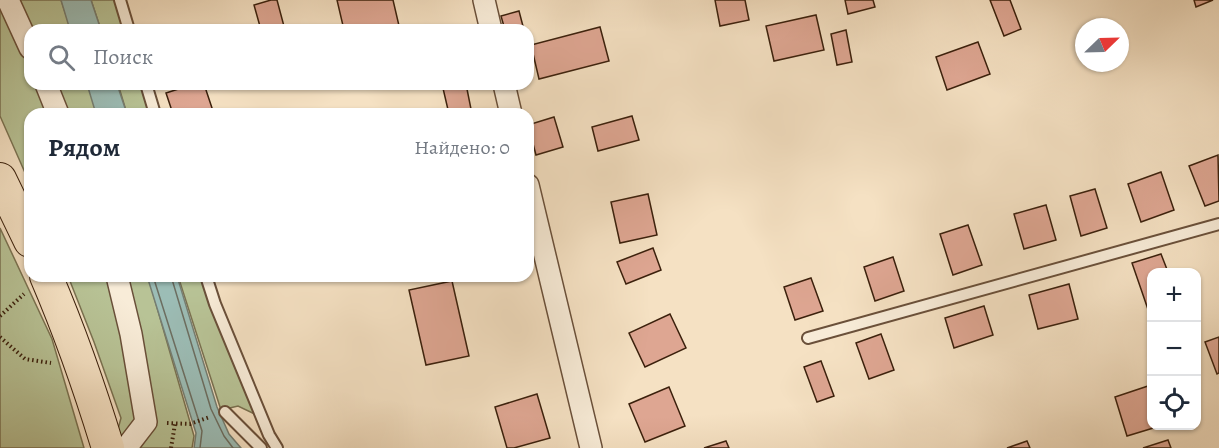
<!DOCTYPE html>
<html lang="ru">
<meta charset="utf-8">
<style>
:root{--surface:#fff;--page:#f6f6f7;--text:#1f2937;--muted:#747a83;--line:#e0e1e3}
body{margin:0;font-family:Alegreya,serif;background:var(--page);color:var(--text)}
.controls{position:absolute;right:18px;bottom:18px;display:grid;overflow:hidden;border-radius:12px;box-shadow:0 2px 4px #0004}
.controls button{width:54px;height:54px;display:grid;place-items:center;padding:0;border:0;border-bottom:2px solid var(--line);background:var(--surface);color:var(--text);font:30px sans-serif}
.compass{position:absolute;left:1075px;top:18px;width:54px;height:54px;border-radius:50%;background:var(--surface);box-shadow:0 2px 4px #0004;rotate:67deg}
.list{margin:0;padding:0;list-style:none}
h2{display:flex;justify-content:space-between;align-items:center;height:78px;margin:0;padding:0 24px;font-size:26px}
h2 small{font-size:20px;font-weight:400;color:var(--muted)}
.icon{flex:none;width:33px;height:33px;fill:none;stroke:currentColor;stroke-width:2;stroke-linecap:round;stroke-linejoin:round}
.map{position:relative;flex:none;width:1219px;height:448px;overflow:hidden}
.search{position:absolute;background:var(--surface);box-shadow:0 2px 4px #0004;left:24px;top:24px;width:510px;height:66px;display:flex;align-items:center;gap:15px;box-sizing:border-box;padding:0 21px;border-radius:18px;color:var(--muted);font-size:22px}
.panel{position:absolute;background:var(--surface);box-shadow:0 2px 4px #0004;left:24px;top:108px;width:510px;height:174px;border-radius:18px}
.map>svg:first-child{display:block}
.green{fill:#b8c396;stroke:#7a7251;stroke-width:1.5}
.water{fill:#9cbdb6;stroke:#757e72;stroke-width:1.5}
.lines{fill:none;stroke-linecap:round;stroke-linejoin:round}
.shore{stroke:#6c6e61;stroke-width:1.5}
.building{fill:#dea692;stroke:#3b200c;stroke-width:1.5}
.service-casing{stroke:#6a503a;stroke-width:14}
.minor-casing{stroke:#6a503a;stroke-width:24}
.primary-casing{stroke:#3b200c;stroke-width:34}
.path{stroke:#3b200c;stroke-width:4;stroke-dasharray:1.5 3;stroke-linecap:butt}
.service{stroke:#f8ecd8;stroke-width:10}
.minor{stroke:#f8ecd8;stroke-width:21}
.primary{stroke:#f5e1c3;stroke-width:32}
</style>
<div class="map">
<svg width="1219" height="448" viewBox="0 0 1219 448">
<rect width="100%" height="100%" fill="#f5e1c3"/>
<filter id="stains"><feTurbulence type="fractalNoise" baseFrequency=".00333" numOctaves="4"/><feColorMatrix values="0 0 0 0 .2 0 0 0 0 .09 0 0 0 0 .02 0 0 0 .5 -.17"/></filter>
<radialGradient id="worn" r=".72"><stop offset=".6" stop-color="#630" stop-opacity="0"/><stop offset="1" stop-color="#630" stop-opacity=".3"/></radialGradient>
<g class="green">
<polygon points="0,0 61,0 71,30 30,30 30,84 88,84 97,114 30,114 30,184 0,116"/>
<polygon points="91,0 119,0 128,30 101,30"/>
<polygon points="118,84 145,84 155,114 127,114"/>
<polygon points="0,228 52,339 84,448 0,448"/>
<polygon points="68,276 148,276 194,436 192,448 125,448 118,429 121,418 94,342"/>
<polygon points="178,276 205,276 259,416 238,406 221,410"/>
</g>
<g class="water">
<polygon points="61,0 91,0 101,30 70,30"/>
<polygon points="87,84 117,84 127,114 96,114"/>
<polygon points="147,276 177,276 217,407 229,434 241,448 194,448 196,433"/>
</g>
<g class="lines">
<g class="shore">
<polyline points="153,276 202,431 200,448"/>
<polyline points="171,276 211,409 224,436 233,448"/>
</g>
</g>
<g class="building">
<polygon points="271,0 277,0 285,30 261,30 254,5"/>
<polygon points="337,0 393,0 400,30 344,30"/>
<polygon points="715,0 745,0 749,20 720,26"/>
<polygon points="845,0 873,0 875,7 848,14"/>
<polygon points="990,0 1010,0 1021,29 1004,36"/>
<polygon points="1194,0 1213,0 1196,7"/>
<polygon points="519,11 524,30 505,30 501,16"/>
<polygon points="816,15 824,50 774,61 766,26"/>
<polygon points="600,27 609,61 539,79 531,45"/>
<polygon points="846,30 852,62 837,65 831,34"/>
<polygon points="978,42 990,74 947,90 936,57"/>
<polygon points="194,84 204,84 214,114 173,114 166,93"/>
<polygon points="442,84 466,84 472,114 449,114"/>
<polygon points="632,116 639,140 598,151 592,127"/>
<polygon points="554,117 563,147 536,155 528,125"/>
<polygon points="1218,155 1219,201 1205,206 1189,166"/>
<polygon points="1161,172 1174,210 1141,222 1128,184"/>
<polygon points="1095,189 1107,228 1081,236 1070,196"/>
<polygon points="648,194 657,235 620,243 611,202"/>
<polygon points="1046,205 1056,240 1024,249 1014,214"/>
<polygon points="968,225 982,265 953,275 940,234"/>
<polygon points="653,248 661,270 626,284 617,262"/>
<polygon points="1161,254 1168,272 1152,272 1152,321 1132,263"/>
<polygon points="893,257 904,291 875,301 864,267"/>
<polygon points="811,278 823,311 795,320 784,287"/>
<polygon points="452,281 469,356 426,365 409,290"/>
<polygon points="1069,284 1078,319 1038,329 1029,295"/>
<polygon points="984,306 993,335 954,348 945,318"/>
<polygon points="670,314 686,348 645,367 629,333"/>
<polygon points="881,334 894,370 869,379 856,343"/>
<polygon points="1219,337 1219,373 1217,374 1205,342"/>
<polygon points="821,361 834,396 817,402 804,367"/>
<polygon points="1148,386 1152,396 1152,426 1160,426 1127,436 1115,397"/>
<polygon points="669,387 685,426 645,442 629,404"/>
<polygon points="537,394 550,438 514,448 507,448 495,407"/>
<polygon points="1168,440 1171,448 1143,448"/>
<polygon points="726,441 729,448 704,448"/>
<polygon points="1027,441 1030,448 1007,448"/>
</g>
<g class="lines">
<g class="service-casing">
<g id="service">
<polyline points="120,0 129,30"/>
<polyline points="146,84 155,114"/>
<polyline points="206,276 215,304 269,435 277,448"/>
<polyline points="808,338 1219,224"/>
<polyline points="225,412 261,448"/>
</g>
</g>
<g class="minor-casing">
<g id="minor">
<polyline points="8,0 30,48"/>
<polyline points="484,0 491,30"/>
<polyline points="46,84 58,114"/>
<polyline points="504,84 511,114"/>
<polyline points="528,185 591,448"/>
<polyline points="117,276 131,334 146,422 126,448"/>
</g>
</g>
<g class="primary-casing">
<g id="primary">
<polyline points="0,179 30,241"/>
<path d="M46,276C70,332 90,389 108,448"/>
</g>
</g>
<g class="path">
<polyline points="0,316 24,294"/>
<polyline points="0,337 25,359 51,363"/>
<polyline points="167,423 190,424 210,417"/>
<polyline points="171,448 175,424"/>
</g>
<use href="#service" class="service"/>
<use href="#minor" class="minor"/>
<use href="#primary" class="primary"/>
</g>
<rect width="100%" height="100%" filter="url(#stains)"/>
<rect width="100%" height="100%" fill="url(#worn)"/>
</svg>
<div class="controls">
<button>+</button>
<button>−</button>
<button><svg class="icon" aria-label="locate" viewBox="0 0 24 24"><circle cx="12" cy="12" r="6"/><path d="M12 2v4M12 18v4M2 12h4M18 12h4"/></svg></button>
</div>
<svg class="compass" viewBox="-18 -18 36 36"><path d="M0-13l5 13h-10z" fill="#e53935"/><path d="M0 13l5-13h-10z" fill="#747a83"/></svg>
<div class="search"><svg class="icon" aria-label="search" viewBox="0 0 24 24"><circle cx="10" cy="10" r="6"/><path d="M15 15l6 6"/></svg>Поиск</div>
<section class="panel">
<h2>Рядом<small>Найдено: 0</small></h2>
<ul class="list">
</ul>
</section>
</div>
